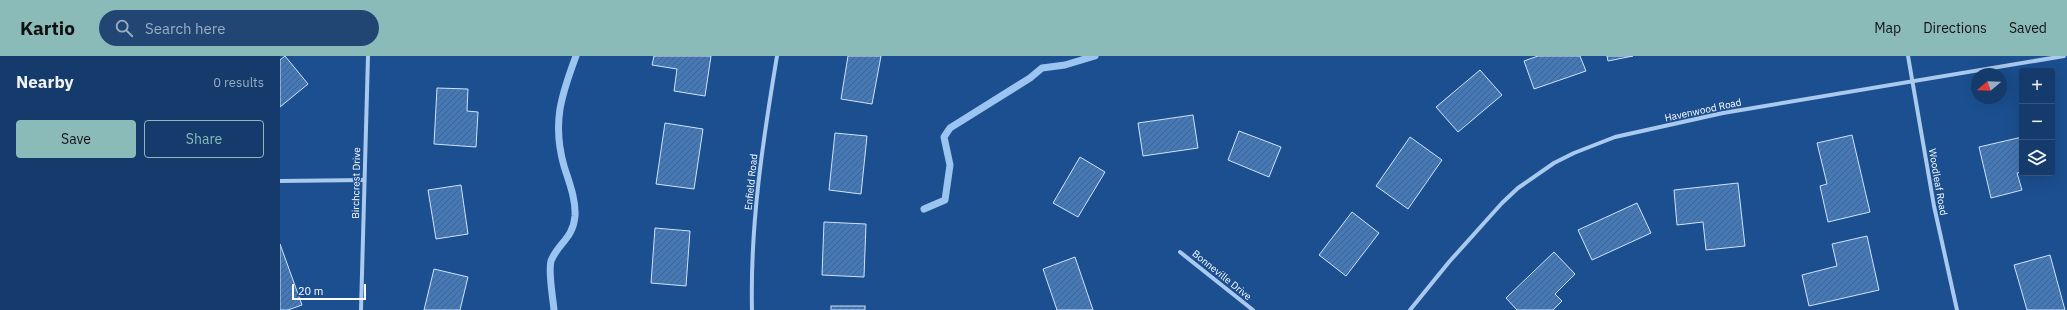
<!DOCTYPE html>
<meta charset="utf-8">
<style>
:root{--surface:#143b6b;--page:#214673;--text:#f1f3f6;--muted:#9dadc1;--line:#33557e;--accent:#8bbbb9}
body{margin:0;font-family:"IBM Plex Sans",sans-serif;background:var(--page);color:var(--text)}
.controls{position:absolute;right:12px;top:12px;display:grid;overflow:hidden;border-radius:4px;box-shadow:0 4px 16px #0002}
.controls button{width:36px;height:36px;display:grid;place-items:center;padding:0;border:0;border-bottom:1px solid var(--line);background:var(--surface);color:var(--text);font:20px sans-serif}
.compass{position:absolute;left:1691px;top:12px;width:36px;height:36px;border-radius:50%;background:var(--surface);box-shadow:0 4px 16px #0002;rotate:251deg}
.scale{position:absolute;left:12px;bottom:10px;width:74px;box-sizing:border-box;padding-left:4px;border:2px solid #fff;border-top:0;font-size:11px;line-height:14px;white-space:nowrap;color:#fff;-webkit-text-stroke:3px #1b4f8f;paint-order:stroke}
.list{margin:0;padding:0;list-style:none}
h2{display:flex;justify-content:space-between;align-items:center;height:52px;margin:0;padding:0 16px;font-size:17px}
h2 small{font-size:13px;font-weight:400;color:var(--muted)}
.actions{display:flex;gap:8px;padding:12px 16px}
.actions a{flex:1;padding:9px 0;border:1px solid var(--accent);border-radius:4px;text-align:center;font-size:14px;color:var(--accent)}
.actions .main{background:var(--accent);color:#111}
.icon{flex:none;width:22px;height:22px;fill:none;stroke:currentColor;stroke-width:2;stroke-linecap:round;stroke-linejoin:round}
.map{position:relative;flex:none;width:1787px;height:254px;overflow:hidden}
header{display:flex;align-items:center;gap:24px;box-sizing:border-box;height:56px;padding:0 20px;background:var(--accent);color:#111}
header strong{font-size:19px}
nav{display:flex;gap:22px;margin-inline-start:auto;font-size:14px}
.search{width:280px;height:36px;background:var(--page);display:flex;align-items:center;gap:10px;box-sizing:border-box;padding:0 14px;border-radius:22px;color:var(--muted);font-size:15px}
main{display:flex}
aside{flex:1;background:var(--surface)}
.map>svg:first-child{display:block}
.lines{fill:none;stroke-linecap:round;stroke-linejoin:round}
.stream{stroke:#9cc4f0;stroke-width:7}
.building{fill:url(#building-hatch);stroke:#cfe3fa}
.minor{stroke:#a9c9ee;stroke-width:4}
.labels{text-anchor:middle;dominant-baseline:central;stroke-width:3;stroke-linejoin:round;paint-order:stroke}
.street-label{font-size:10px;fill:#fff;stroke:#1b4f8f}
</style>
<header>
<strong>Kartio</strong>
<div class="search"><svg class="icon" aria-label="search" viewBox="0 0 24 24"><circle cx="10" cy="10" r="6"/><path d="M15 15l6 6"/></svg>Search here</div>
<nav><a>Map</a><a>Directions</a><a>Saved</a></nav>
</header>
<main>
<aside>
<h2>Nearby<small>0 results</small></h2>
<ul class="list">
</ul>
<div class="actions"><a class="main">Save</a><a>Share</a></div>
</aside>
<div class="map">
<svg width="1787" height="254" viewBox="0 0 1787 254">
<defs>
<pattern id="building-hatch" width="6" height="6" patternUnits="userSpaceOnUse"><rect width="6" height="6" fill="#4478b7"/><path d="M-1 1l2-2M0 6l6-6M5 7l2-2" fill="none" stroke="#486282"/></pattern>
</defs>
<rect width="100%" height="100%" fill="#1b4f8f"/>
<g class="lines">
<g class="stream">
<polyline points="644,153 665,144 670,109 664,81 670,72 750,22 762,12 785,9 815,0"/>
<path d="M274,254C273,242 268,216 271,205C278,187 293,183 295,160C296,143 289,126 284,110C272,67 281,40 296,0"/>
</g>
</g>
<g class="building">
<polygon points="5,0 28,28 0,51 0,4"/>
<polygon points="374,0 431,0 425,40 394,35 397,13 372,9"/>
<polygon points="568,0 601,0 592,48 561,43"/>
<polygon points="1258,0 1300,0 1306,15 1254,33 1244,5"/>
<polygon points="1327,0 1353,0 1328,5"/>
<polygon points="1200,14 1222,39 1178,76 1156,51"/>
<polygon points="157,32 188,33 187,55 198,56 196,91 154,88"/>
<polygon points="913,59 918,92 863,100 858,67"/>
<polygon points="385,67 423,73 414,133 376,128"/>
<polygon points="959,75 1001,91 989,121 948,104"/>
<polygon points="555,77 587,80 581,138 549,134"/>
<polygon points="1572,79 1590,156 1548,166 1540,130 1547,128 1537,87"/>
<polygon points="1130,81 1162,104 1128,153 1096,130"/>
<polygon points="1742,81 1742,116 1737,117 1742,134 1711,142 1699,91"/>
<polygon points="800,101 825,116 798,161 773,147"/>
<polygon points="1458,127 1465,190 1426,194 1423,166 1397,169 1394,134"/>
<polygon points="181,129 188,178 156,183 148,134"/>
<polygon points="1357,147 1371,177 1312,204 1298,174"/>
<polygon points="1072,156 1099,177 1066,220 1039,199"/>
<polygon points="544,166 586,168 584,221 542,219"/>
<polygon points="375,172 410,175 406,230 371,227"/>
<polygon points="1587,180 1599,234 1529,250 1522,219 1557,210 1552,188"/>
<polygon points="0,188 22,249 8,254 0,254"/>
<polygon points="1274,196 1295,218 1275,238 1282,245 1273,254 1237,254 1226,242"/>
<polygon points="1770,199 1785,254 1747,254 1734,209"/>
<polygon points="795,201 813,254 777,254 763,213"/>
<polygon points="154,213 188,221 180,254 144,254"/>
<rect x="551" y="250" width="34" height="4"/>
</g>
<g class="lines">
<g class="minor">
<polyline points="1628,0 1654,150 1677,254"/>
<polyline points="0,125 84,124"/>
<polyline points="900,196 973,254"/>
<polyline points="81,254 88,0"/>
<path d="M472,254C470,168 483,84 497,0"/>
<polyline points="1130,254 1169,206 1222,147 1238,132 1274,107 1294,97 1335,81 1443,57 1784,0"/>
</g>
</g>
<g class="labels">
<g class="street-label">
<text transform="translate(1423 54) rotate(-12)">Havenwood Road</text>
<text transform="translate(471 126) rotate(-84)">Enfield Road</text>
<text transform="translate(1658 126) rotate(80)">Woodleaf Road</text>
<text transform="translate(76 127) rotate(-89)">Birchcrest Drive</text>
<text transform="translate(942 219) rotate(39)">Bonneville Drive</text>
</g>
</g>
</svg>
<div class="controls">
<button>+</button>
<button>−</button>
<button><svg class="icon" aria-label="layers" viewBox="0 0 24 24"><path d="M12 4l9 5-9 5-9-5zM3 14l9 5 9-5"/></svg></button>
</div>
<svg class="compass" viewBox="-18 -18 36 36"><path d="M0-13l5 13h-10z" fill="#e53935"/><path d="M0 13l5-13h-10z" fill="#9dadc1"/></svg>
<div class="scale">20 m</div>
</div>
</main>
